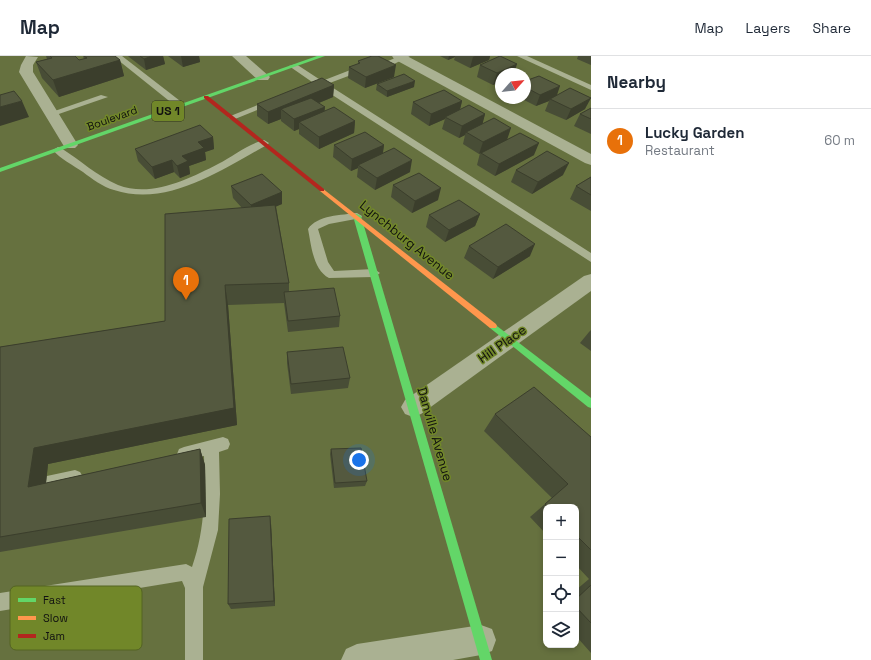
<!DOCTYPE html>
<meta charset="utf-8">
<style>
:root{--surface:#fff;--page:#f6f6f7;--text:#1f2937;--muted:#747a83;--line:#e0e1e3;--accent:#2f3321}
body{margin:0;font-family:"Space Grotesk",sans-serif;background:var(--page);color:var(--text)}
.controls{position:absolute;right:12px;bottom:12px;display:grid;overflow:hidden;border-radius:8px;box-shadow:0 2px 6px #0003}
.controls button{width:36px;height:36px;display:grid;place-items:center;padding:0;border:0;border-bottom:1px solid var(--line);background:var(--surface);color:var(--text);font:20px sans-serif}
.compass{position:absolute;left:495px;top:12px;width:36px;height:36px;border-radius:50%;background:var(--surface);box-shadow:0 2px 6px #0003;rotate:63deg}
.you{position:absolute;left:359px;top:404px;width:14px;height:14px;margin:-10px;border:3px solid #fff;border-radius:50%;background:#1a73e8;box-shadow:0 0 0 6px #1a73e833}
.badge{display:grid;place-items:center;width:26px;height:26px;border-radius:50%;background:var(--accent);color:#fff;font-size:13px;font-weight:700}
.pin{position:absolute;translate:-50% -33px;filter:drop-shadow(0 1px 2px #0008)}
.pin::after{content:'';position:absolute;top:21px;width:14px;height:12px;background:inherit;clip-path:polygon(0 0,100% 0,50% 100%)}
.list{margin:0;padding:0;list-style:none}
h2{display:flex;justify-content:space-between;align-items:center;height:52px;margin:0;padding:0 16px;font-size:17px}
h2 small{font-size:13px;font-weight:400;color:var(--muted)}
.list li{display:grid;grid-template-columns:26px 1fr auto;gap:12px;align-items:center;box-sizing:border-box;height:64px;padding:0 16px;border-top:1px solid var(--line)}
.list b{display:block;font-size:15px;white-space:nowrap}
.list p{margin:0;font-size:13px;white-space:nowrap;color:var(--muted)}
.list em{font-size:13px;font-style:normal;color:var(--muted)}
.icon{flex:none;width:22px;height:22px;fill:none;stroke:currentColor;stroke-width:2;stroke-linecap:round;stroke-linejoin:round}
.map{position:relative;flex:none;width:591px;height:604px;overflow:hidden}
header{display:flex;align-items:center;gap:24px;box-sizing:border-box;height:56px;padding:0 20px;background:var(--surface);border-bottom:1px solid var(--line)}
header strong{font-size:19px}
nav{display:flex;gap:22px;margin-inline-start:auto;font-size:14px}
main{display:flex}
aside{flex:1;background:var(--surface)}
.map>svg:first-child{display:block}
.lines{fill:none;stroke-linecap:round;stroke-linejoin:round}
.lane{fill:#aab192;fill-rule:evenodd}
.street{fill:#aab192;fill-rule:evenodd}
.fast{fill:#63d668;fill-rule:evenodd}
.slow{fill:#ff974d;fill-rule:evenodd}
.jam{fill:#b3261e;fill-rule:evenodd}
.wall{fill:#484d36}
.shaded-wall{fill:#3b3e2c}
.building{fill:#54593f;stroke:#3b3e2c}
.labels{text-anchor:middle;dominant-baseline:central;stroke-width:3;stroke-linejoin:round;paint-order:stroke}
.far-street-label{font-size:11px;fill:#111;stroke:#718729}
.shield{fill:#718729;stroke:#2e3418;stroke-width:1}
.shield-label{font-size:12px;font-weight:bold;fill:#111}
.street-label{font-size:13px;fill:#111;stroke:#718729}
.key{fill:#718729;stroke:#546422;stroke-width:1}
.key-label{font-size:11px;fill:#111}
</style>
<header>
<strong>Map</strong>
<nav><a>Map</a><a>Layers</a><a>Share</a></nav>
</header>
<main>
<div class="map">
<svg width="591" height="604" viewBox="0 0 591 604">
<rect width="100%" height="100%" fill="#66713f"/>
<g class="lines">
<g class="lane">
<polygon points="113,0 122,0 184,48 184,52 178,52"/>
<polygon points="400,0 410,0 392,9 375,10 327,28 591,197 591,206 320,31 313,32 312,30 315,28 289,10 296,8 322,25 371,6 388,5"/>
<polygon points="517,0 527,0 591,29 591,34"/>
<polygon points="101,39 108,41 53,60 47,60 46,58"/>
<polygon points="270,44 273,44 277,46 235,63 232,64 228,61"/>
<path d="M264,84L269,87L267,89C222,113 168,152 114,134C103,131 92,123 83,116C73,109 60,103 53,94L58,91L61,92C80,104 97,120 118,129C151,142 189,123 218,108C232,101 248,88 264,84Z"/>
<path d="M357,157L362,160L361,162L329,168L318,173L328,206L334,215L374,213L380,217L374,221L329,222C313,214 311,188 308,173C317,159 342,159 357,157Z"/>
<path d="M223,381L228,383L230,388L228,393L219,396L220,438L218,474L203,531V604H185V532L182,525L0,555V537L186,508L192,511C205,474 205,438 204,400L184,405L179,403L177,398L179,393L184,391Z"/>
<polygon points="75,414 80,416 83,421 80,426 0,444 0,430"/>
</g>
<g class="street">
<polygon points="26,0 38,1 33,9 33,16 78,89 75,92 65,92 19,16 21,9"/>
<polygon points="232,0 246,0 270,21 268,24 258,24"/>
<polygon points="392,0 407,0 591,98 591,109 585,107 394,3"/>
<polygon points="591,218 591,235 421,358 413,361 405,358 401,351 405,344 584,220"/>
<polygon points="481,569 492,573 496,584 492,595 481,599 453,604 341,604 346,593 357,588"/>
</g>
<g class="fast">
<polygon points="317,0 325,0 0,116 0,112"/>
<polygon points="354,158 357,158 361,160 492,604 480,604 353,160"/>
<polygon points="493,267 591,342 591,352 588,351 490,272 489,270"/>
</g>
<polygon class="slow" points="322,132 496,268 497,270 496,272 490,272 320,135 320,133"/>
<polygon class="jam" points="204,40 208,40 324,133 324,135 320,135 204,42"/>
</g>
<g class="wall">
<polygon points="46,0 75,0 79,4 84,3 83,0 115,0 120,4 124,20 59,41 42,22 36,6 47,3"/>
<polygon points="128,0 163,0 165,8 146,14 129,1"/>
<polygon points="168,0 199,0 200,6 183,11"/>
<polygon points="440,0 490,0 489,4 470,12 454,4 455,1 448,4"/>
<polygon points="578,0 591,0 591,9 577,3"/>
<polygon points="358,5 394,21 365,32 348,22 349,11 358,8"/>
<polygon points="480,9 501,18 501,25 493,29 477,21"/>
<polygon points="525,25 557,39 585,53 566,64 545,55 549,45 536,50 520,42 525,42"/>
<polygon points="377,28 414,31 387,41 376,34"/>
<polygon points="334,29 333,41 319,47 324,56 355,65 354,77 319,93 299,78 299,73 294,75 281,65 281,63 268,68 257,60 257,48"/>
<polygon points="462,45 460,54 485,58 482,68 507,83 534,99 495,120 477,109 480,97 479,98 463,88 465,79 459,82 442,73 445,63 429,70 411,58 413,46"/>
<polygon points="591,52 591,78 574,70 580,58"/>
<polygon points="213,81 214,93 205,96 206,104 189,110 190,118 180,122 174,116 155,123 138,105 135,93"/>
<polygon points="334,89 384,89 383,97 410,116 375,134 357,121 358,112 351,115 333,101"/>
<polygon points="516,114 563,119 532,138 511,126"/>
<polygon points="591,121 591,155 570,143 576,130"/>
<polygon points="393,129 438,144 412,157 391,141"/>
<polygon points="231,130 282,136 282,148 276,150 289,227 289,236 340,260 339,271 288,276 284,247 228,249 237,369 48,408 46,427 200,393 205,409 206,461 0,496 0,291 165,265 242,152 233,142"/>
<polygon points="480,158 475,170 445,186 426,171 429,159"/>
<polygon points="469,190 530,200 493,223 464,202"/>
<polygon points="591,274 591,295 580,287 589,276"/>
<polygon points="287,296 350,322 348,332 291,338 287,307"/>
<polygon points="495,358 591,381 591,597 576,580 576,534 589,523 576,509 576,451 546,451 546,478 530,461 552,442 484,375"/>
<polygon points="331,393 367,425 365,430 334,432 330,398"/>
<polygon points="271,468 275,550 231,553 228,548"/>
</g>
<g class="shaded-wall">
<polygon points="152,0 163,0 165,8 146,14 144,3"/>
<polygon points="181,0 199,0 200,6 183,11"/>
<polygon points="449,0 455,0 455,1 448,4"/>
<polygon points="475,0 490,0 489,4 470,12 473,1"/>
<polygon points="120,4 124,20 59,41 53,24"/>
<polygon points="517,8 514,18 501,18 501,25 493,29 497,17"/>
<polygon points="396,9 394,21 365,32 366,21"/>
<polygon points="415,25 414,31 387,41 387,35"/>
<polygon points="334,29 333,41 289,59 281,53 281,63 268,68 268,56"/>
<polygon points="560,30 556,42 550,43 549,45 536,50 540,39"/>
<polygon points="591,42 585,53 566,64 571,53"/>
<polygon points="22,45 29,61 0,70 0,51"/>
<polygon points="462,45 459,57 445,61 445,63 429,70 431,58"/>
<polygon points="325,51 324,63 299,66 299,73 294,75 294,63"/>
<polygon points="485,58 482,70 466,76 465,79 459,82 462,70"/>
<polygon points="355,65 354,77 319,93 319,81"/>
<polygon points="511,72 507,84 479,98 483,86"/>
<polygon points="213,81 214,93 205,96 206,104 189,110 190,118 180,122 177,110 182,100 198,86"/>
<polygon points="539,87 534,99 495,120 499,108"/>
<polygon points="384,89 382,101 358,109 358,112 351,115 352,103"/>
<polygon points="172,104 174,116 155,123 152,111"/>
<polygon points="412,104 410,116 375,134 377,122"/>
<polygon points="569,107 563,119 532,138 538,126"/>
<polygon points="441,132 438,144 412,157 415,145"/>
<polygon points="282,136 282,148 252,161 251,149"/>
<polygon points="480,158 475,170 445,186 449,174"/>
<polygon points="535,188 530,200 493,223 498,211"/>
<polygon points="225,229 228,249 237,369 48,408 44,445 28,431 34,392"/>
<polygon points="200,393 205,409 206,461 201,447"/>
<polygon points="270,460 271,468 275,550 274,545"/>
</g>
<g class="building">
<polygon points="50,0 75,0 79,4 87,2 84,0 115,0 120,4 53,24 36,6 52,2"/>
<polygon points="140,0 152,0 144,3"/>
<polygon points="372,0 378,0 396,9 366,21 349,11 360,7 358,5"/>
<polygon points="500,0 517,8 497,17 480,9"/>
<polygon points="404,18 415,25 387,35 377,28"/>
<polygon points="539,20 560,30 540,39 525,31 525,25"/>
<polygon points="322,22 334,29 268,56 257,48"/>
<polygon points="570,32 591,42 571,53 550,43"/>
<polygon points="444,34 462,45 431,58 413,46"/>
<polygon points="14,35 22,45 0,51 0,39"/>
<polygon points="311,42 325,51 294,63 281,53"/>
<polygon points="469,49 485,58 462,70 445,61"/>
<polygon points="334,51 355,65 319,81 299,66"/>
<polygon points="591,52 591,63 580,58"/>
<polygon points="494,62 511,72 483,86 466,76"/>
<polygon points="200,69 213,81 198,86 204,92 182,100 188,105 177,110 172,104 152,111 135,93"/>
<polygon points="365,76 384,89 352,103 334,89"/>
<polygon points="520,77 539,87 499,108 481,97"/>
<polygon points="394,92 412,104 377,122 358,109"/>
<polygon points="547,95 569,107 538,126 516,114"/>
<polygon points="419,117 441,132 415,145 393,129"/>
<polygon points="262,118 282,136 251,149 231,130"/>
<polygon points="591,121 591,139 576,130"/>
<polygon points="459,144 480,158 449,174 429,159"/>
<polygon points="275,149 289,227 225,229 234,352 34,392 28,431 200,393 201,447 0,481 0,291 165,265 165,158"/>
<polygon points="506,168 535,188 498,211 469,190"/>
<polygon points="334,232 340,260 288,265 284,236"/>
<polygon points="343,291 350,322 291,328 287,296"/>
<polygon points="534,331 591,381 591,494 576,479 576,451 548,451 545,448 568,428 495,358"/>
<polygon points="361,392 367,425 335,427 331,393"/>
<polygon points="270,460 274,545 228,548 229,463"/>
<polygon points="591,529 591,567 576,551 576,543"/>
</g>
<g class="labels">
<g class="far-street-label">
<text transform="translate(112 62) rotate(-20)">Boulevard</text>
</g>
<rect class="shield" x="152" y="45" width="32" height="20" rx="3"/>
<g class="shield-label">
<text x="168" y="55">US 1</text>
</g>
<g class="street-label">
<text transform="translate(407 184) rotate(39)">Lynchburg Avenue</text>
<text transform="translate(502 288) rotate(-35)">Hill Place</text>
<text transform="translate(435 378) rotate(74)">Danville Avenue</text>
</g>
</g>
<rect x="10" y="530" width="132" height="64" rx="6" class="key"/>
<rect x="18" y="542" width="18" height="4" fill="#63d668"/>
<rect x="18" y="560" width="18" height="4" fill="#ff974d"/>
<rect x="18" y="578" width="18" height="4" fill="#b3261e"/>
<g class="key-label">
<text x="43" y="548">Fast</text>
<text x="43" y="566">Slow</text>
<text x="43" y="584">Jam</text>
</g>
</svg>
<div class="controls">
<button>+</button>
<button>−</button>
<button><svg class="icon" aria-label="locate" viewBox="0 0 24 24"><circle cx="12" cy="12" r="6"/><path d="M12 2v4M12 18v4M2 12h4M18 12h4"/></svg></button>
<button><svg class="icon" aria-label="layers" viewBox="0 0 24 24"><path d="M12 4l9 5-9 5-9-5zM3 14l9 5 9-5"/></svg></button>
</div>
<svg class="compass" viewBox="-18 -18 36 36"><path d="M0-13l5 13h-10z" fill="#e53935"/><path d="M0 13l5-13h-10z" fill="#747a83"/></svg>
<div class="you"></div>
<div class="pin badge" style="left:186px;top:244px;background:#e8710a">1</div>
</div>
<aside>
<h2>Nearby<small></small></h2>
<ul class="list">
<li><span class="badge" style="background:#e8710a">1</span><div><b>Lucky Garden</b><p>Restaurant</p></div><em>60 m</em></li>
</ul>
</aside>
</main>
